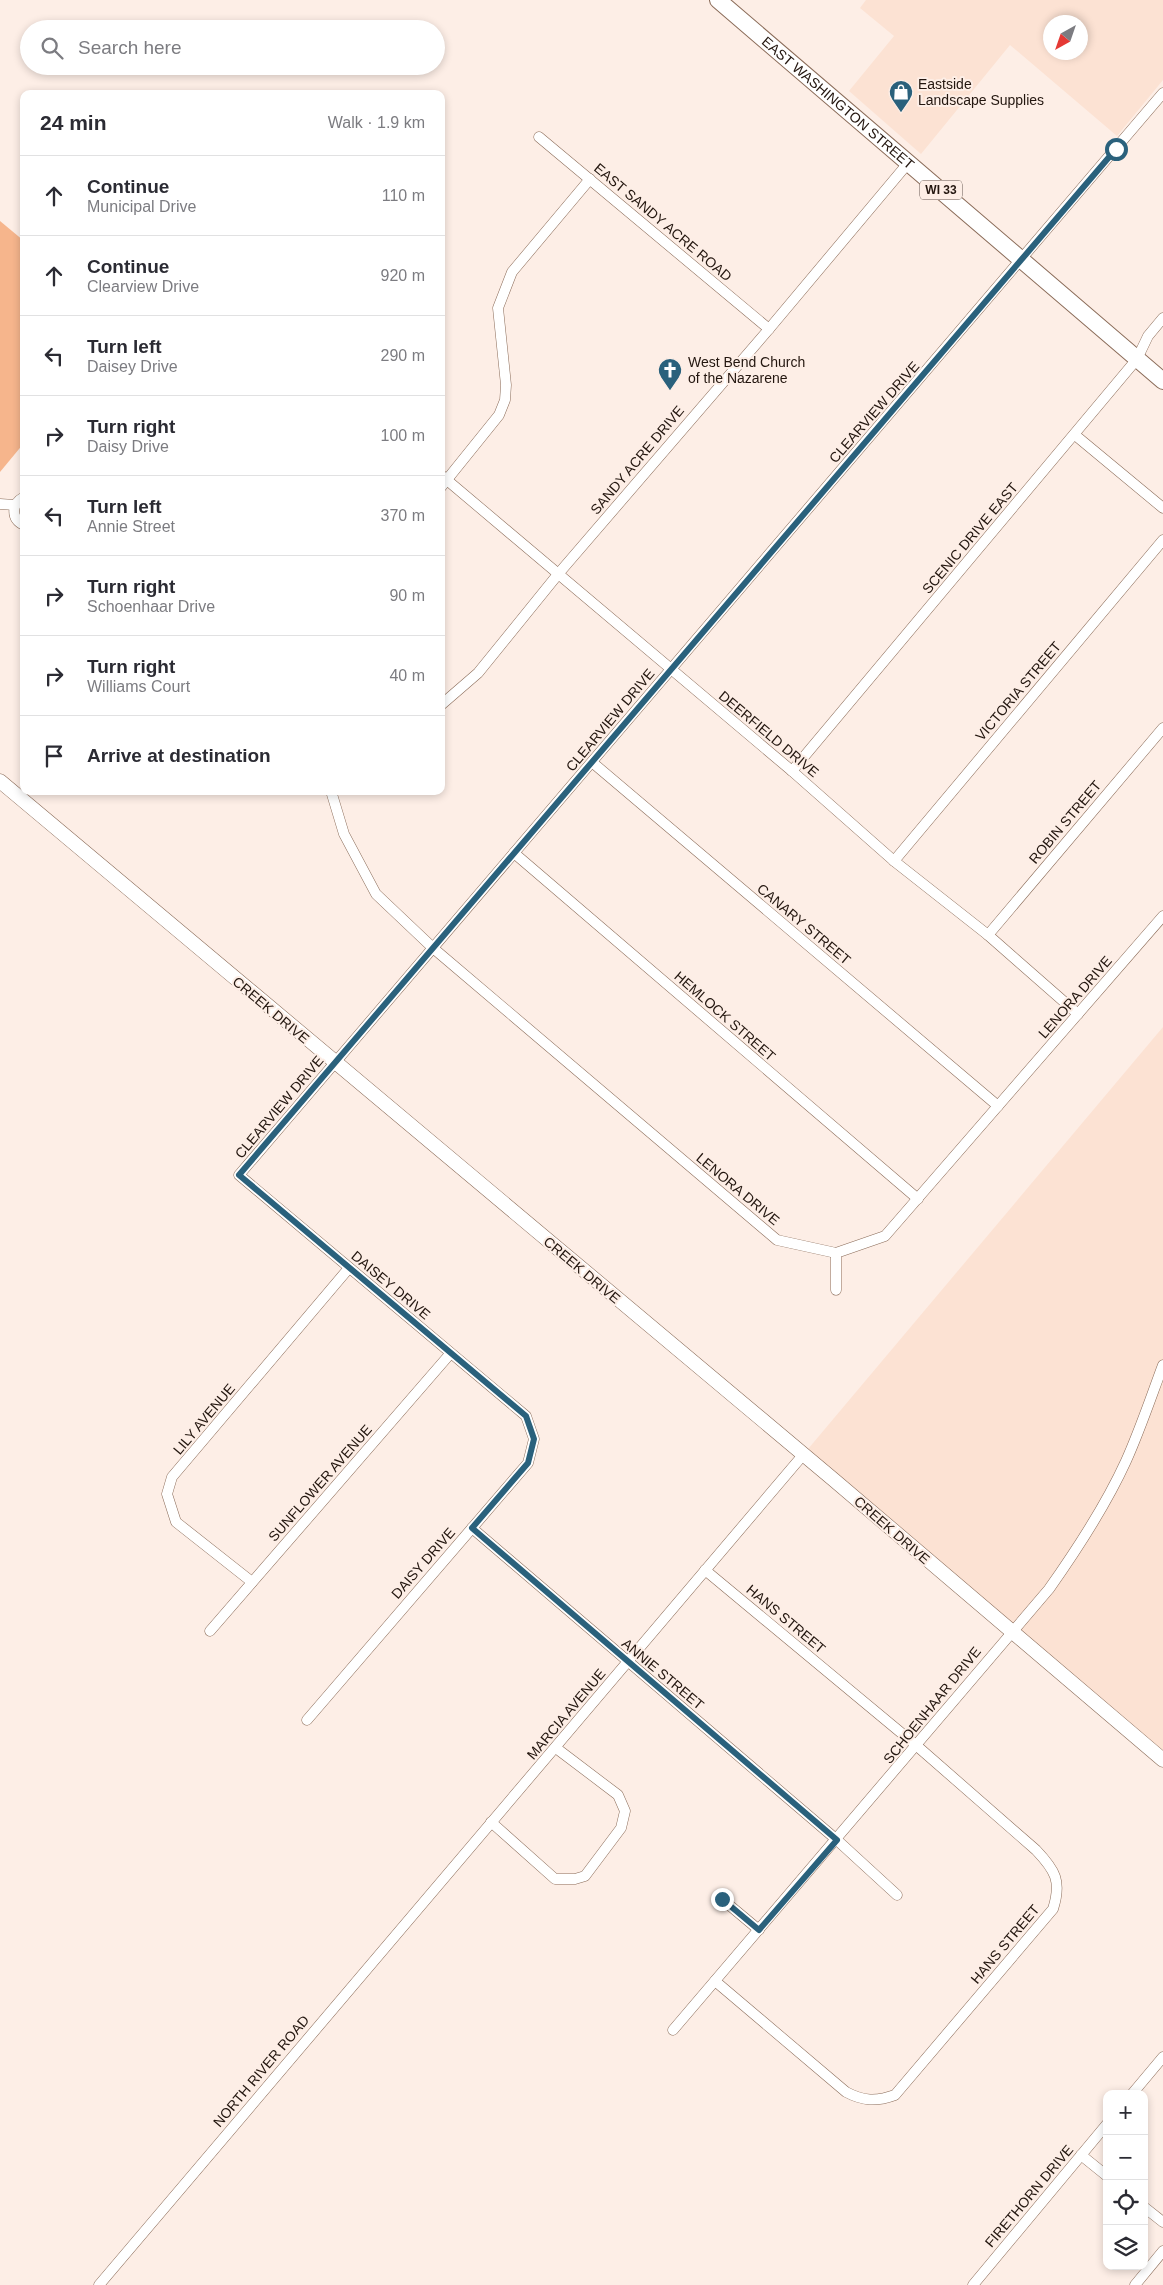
<!DOCTYPE html>
<meta charset="utf-8">
<style>
:root{--surface:#fff;--page:#f2f2f3;--text:#2b2b33;--muted:#7c7c81;--line:#e1e1e2}
body{margin:0;font-family:Arial,sans-serif;background:var(--page);color:var(--text)}
.controls{position:absolute;right:15px;bottom:15px;display:grid;overflow:hidden;border-radius:10px;box-shadow:0 2px 8px #0003}
.controls button{width:45px;height:45px;display:grid;place-items:center;padding:0;border:0;border-bottom:1px solid var(--line);background:var(--surface);color:var(--text);font:25px sans-serif}
.compass{position:absolute;left:1043px;top:15px;width:45px;height:45px;border-radius:50%;background:var(--surface);box-shadow:0 2px 8px #0003;rotate:220deg}
.stop{position:absolute;width:15px;height:15px;margin:-11px;border:4px solid #2a617c;border-radius:50%;background:#fff}
.stop.end{background:#2a617c;border-color:#fff;box-shadow:0 1px 5px #0008}
.list{margin:0;padding:0;list-style:none}
h2{display:flex;justify-content:space-between;align-items:center;height:65px;margin:0;padding:0 20px;font-size:21px}
h2 small{font-size:16px;font-weight:400;color:var(--muted)}
.list li{display:grid;grid-template-columns:32px 1fr auto;gap:15px;align-items:center;box-sizing:border-box;height:80px;padding:0 20px;border-top:1px solid var(--line)}
.list b{display:block;font-size:19px;white-space:nowrap}
.list p{margin:0;font-size:16px;white-space:nowrap;color:var(--muted)}
.list em{font-size:16px;font-style:normal;color:var(--muted)}
.icon{flex:none;width:28px;height:28px;fill:none;stroke:currentColor;stroke-width:2;stroke-linecap:round;stroke-linejoin:round}
.map{position:relative;flex:none;width:1163px;height:2285px;overflow:hidden}
.search{position:absolute;background:var(--surface);box-shadow:0 2px 8px #0003;left:20px;top:20px;width:425px;height:55px;display:flex;align-items:center;gap:12px;box-sizing:border-box;padding:0 18px;border-radius:28px;color:var(--muted);font-size:19px}
.panel{position:absolute;background:var(--surface);box-shadow:0 2px 8px #0003;left:20px;top:90px;width:425px;height:705px;border-radius:10px}
.map>svg:first-child{display:block}
.built{fill:#fce2d3;fill-rule:evenodd}
.green{fill:#f6b58c}
.lines{fill:none;stroke-linecap:round;stroke-linejoin:round}
.street-casing{stroke:#8a6b58;stroke-width:11}
.secondary-casing{stroke:#8a6b58;stroke-width:15}
.primary-casing{stroke:#8a6b58;stroke-width:18}
.street{stroke:#fff;stroke-width:10}
.secondary{stroke:#fff;stroke-width:14}
.primary{stroke:#fff;stroke-width:16}
.route{stroke:#2a617c;stroke-width:6}
.labels{text-anchor:middle;dominant-baseline:central;stroke-width:4;stroke-linejoin:round;paint-order:stroke}
.shield{fill:#fdeee6;stroke:#645750;stroke-width:1}
.shield-label{font-size:12px;font-weight:bold;fill:#23160f}
.poi-label{font-size:14px;fill:#23160f;stroke:#fdeee6;text-anchor:start}
.street-label{font-size:14px;fill:#23160f;stroke:#fdeee6}
</style>
<div class="map">
<svg width="1163" height="2285" viewBox="0 0 1163 2285">
<rect width="100%" height="100%" fill="#fdeee6"/>
<g class="built">
<path d="M866,0H1163V80L1117,136L1010,45L921,154L849,91L894,36L860,8ZM1050,22H1080V52H1050Z"/>
<polygon points="1163,1027 1163,1759 803,1455"/>
</g>
<polygon class="green" points="0,221 24,241 24,443 0,472"/>
<g class="lines">
<g class="street-casing">
<g id="street">
<polyline points="539,137 769,329"/>
<polyline points="1075,435 1163,508"/>
<polyline points="441,475 792,771 894,861 988,935 1078,1014"/>
<polyline points="441,487 499,415 505,400 506,385 498,308 512,272 590,179"/>
<path d="M24,497C11,504 11,519 24,525"/>
<polyline points="0,504 15,505"/>
<polyline points="441,705 478,673 559,573 769,329 909,162"/>
<polyline points="593,763 998,1106"/>
<polyline points="792,771 1137,359 1148,336 1163,318"/>
<polyline points="331,791 344,834 376,894 433,948 777,1240 836,1253 885,1236 1163,916"/>
<polyline points="514,853 918,1199"/>
<polyline points="894,861 1163,540"/>
<polyline points="988,935 1163,728"/>
<polyline points="836,1290 836,1253"/>
<polyline points="472,1528 837,1840 897,1895"/>
<path d="M705,1570L917,1746L1036,1850C1055,1870 1062,1881 1053,1909L895,2095C876,2102 863,2101 846,2092L715,1981"/>
<polyline points="252,1582 176,1522 167,1494 172,1477 349,1268"/>
<polyline points="210,1631 450,1354"/>
<polyline points="307,1720 528,1463 534,1439 526,1416 239,1175 1163,93"/>
<polyline points="491,1822 555,1879 575,1879 585,1876 621,1828 625,1811 618,1795 556,1748"/>
<polyline points="722,1899 759,1930"/>
<path d="M673,2030L1049,1589C1078,1548 1105,1507 1126,1461C1140,1430 1151,1397 1163,1365"/>
<polyline points="1132,2094 1163,2057"/>
<polyline points="1081,2155 1107,2176"/>
<polyline points="1144,2207 1163,2222"/>
<polyline points="99,2285 803,1455"/>
<polyline points="973,2285 1107,2124"/>
<polyline points="1135,2285 1163,2251"/>
</g>
</g>
<g class="secondary-casing">
<polyline id="secondary" points="0,781 834,1480 1163,1760"/>
</g>
<g class="primary-casing">
<g id="primary">
<path id="s1" d="M718,0L1163,381"/>
</g>
</g>
<use href="#street" class="street"/>
<use href="#secondary" class="secondary"/>
<use href="#primary" class="primary"/>
</g>
<g class="lines">
<polyline class="route" points="722,1899 759,1930 837,1840 472,1528 528,1463 534,1439 526,1416 239,1175 1116,149"/>
</g>
<defs>
<g id="shop-pin" transform="scale(1.25)"><path d="M0 17L-7.5 6A9.5 9.5 0 1 1 7.5 6Z" fill="#2a617c" stroke="#fdeee6"/><path d="M-5-2.5h2.3a2.7 3.5 0 0 1 5.4 0H5L5.5 6h-11ZM-1.5-2.5h3a1.5 2.3 0 0 0-3 0Z" fill="#fff"/></g>
<g id="church-pin" transform="scale(1.25)"><path d="M0 17L-7.5 6A9.5 9.5 0 1 1 7.5 6Z" fill="#2a617c" stroke="#fdeee6"/><path d="M-1.2-6h2.4v3.5h3.3v2.4h-3.3V6h-2.4V-.1h-3.3v-2.4h3.3Z" fill="#fff"/></g>
</defs>
<g fill-rule="evenodd">
<use href="#shop-pin" x="901" y="92"/>
<use href="#church-pin" x="670" y="370"/>
</g>
<g class="labels">
<rect class="shield" x="920" y="180.5" width="42" height="19" rx="4"/>
<g class="shield-label">
<text x="941" y="190">WI 33</text>
</g>
<g class="poi-label">
<text x="918" y="84">Eastside<tspan x="918" dy="16">Landscape Supplies</tspan></text>
<text x="688" y="362">West Bend Church<tspan x="688" dy="16">of the Nazarene</tspan></text>
</g>
<g class="street-label">
<text stroke="none"><textPath href="#s1" startOffset="158">EAST WASHINGTON STREET</textPath></text>
<text transform="translate(663 222) rotate(40)">EAST SANDY ACRE ROAD</text>
<text transform="translate(874 412) rotate(-49)">CLEARVIEW DRIVE</text>
<text transform="translate(637 460) rotate(-50)">SANDY ACRE DRIVE</text>
<text transform="translate(970 538) rotate(-50)">SCENIC DRIVE EAST</text>
<text transform="translate(1018 691) rotate(-50)">VICTORIA STREET</text>
<text transform="translate(610 720) rotate(-50)">CLEARVIEW DRIVE</text>
<text transform="translate(769 734) rotate(40)">DEERFIELD DRIVE</text>
<text transform="translate(1065 822) rotate(-50)">ROBIN STREET</text>
<text transform="translate(804 924) rotate(40)">CANARY STREET</text>
<text transform="translate(1075 997) rotate(-49)">LENORA DRIVE</text>
<text transform="translate(271 1010) rotate(40)">CREEK DRIVE</text>
<text transform="translate(725 1016) rotate(41)">HEMLOCK STREET</text>
<text transform="translate(279 1107) rotate(-50)">CLEARVIEW DRIVE</text>
<text transform="translate(738 1189) rotate(40)">LENORA DRIVE</text>
<text transform="translate(582 1270) rotate(40)">CREEK DRIVE</text>
<text transform="translate(391 1285) rotate(40)">DAISEY DRIVE</text>
<text transform="translate(204 1419) rotate(-50)">LILY AVENUE</text>
<text transform="translate(320 1483) rotate(-49)">SUNFLOWER AVENUE</text>
<text transform="translate(892 1530) rotate(41)">CREEK DRIVE</text>
<text transform="translate(423 1563) rotate(-49)">DAISY DRIVE</text>
<text transform="translate(786 1619) rotate(40)">HANS STREET</text>
<text transform="translate(663 1674) rotate(40)">ANNIE STREET</text>
<text transform="translate(932 1705) rotate(-51)">SCHOENHAAR DRIVE</text>
<text transform="translate(566 1714) rotate(-50)">MARCIA AVENUE</text>
<text transform="translate(1005 1944) rotate(-50)">HANS STREET</text>
<text transform="translate(261 2071) rotate(-50)">NORTH RIVER ROAD</text>
<text transform="translate(1029 2196) rotate(-50)">FIRETHORN DRIVE</text>
</g>
</g>
</svg>
<div class="controls">
<button>+</button>
<button>−</button>
<button><svg class="icon" aria-label="locate" viewBox="0 0 24 24"><circle cx="12" cy="12" r="6"/><path d="M12 2v4M12 18v4M2 12h4M18 12h4"/></svg></button>
<button><svg class="icon" aria-label="layers" viewBox="0 0 24 24"><path d="M12 4l9 5-9 5-9-5zM3 14l9 5 9-5"/></svg></button>
</div>
<svg class="compass" viewBox="-18 -18 36 36"><path d="M0-13l5 13h-10z" fill="#e53935"/><path d="M0 13l5-13h-10z" fill="#7c7c81"/></svg>
<div class="stop" style="left:1116px;top:149px"></div>
<div class="stop end" style="left:722px;top:1899px"></div>
<div class="search"><svg class="icon" aria-label="search" viewBox="0 0 24 24"><circle cx="10" cy="10" r="6"/><path d="M15 15l6 6"/></svg>Search here</div>
<section class="panel">
<h2>24 min<small>Walk · 1.9 km</small></h2>
<ul class="list">
<li><svg class="icon" aria-label="ahead" viewBox="0 0 24 24"><path d="M12 20V5M6 11l6-6 6 6"/></svg><div><b>Continue</b><p>Municipal Drive</p></div><em>110 m</em></li>
<li><svg class="icon" aria-label="ahead" viewBox="0 0 24 24"><path d="M12 20V5M6 11l6-6 6 6"/></svg><div><b>Continue</b><p>Clearview Drive</p></div><em>920 m</em></li>
<li><svg class="icon" aria-label="left" viewBox="0 0 24 24"><path d="M17 20v-9H6M10 6l-5 5 5 5"/></svg><div><b>Turn left</b><p>Daisey Drive</p></div><em>290 m</em></li>
<li><svg class="icon" aria-label="right" viewBox="0 0 24 24"><path d="M7 20v-9h11M14 6l5 5-5 5"/></svg><div><b>Turn right</b><p>Daisy Drive</p></div><em>100 m</em></li>
<li><svg class="icon" aria-label="left" viewBox="0 0 24 24"><path d="M17 20v-9H6M10 6l-5 5 5 5"/></svg><div><b>Turn left</b><p>Annie Street</p></div><em>370 m</em></li>
<li><svg class="icon" aria-label="right" viewBox="0 0 24 24"><path d="M7 20v-9h11M14 6l5 5-5 5"/></svg><div><b>Turn right</b><p>Schoenhaar Drive</p></div><em>90 m</em></li>
<li><svg class="icon" aria-label="right" viewBox="0 0 24 24"><path d="M7 20v-9h11M14 6l5 5-5 5"/></svg><div><b>Turn right</b><p>Williams Court</p></div><em>40 m</em></li>
<li><svg class="icon" aria-label="arrive" viewBox="0 0 24 24"><path d="M6 21V4h12l-3 4 3 4H6"/></svg><div><b>Arrive at destination</b></div></li>
</ul>
</section>
</div>
